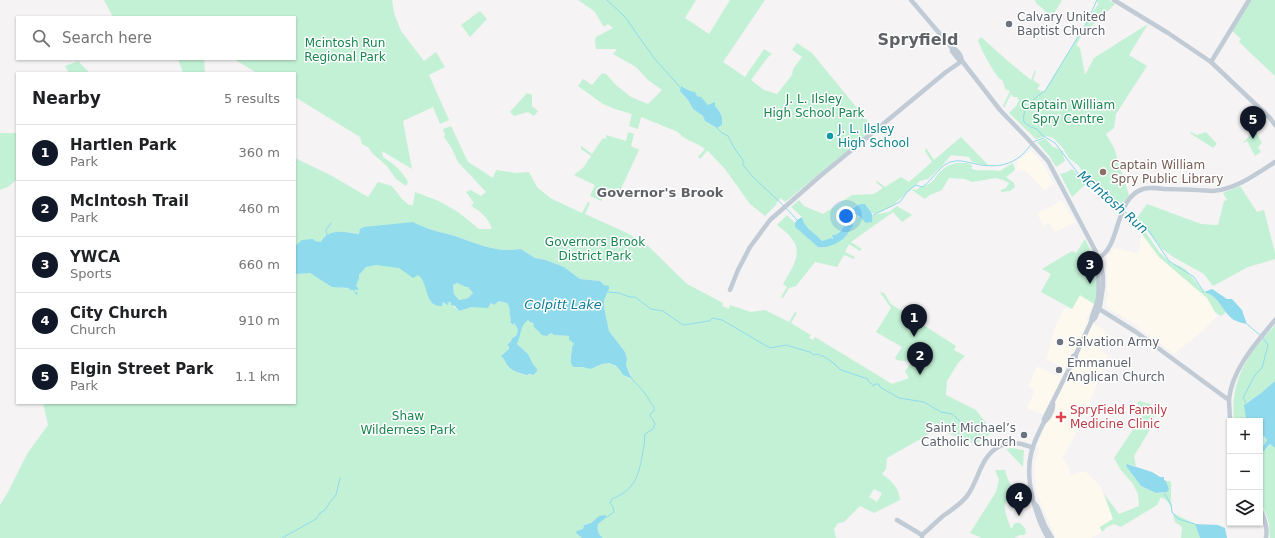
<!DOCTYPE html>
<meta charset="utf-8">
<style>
:root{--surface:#fff;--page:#f6f6f6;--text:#202124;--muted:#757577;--line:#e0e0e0;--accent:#111827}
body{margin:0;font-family:"DejaVu Sans",sans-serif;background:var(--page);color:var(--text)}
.controls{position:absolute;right:12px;bottom:12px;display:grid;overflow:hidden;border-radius:0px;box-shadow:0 1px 3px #0004}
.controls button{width:36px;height:36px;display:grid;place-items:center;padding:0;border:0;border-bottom:1px solid var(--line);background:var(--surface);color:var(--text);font:20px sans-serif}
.you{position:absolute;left:846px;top:216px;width:14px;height:14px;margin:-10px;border:3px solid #fff;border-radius:50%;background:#1a73e8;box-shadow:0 0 0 6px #1a73e833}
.badge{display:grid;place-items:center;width:26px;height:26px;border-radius:50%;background:var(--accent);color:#fff;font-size:13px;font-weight:700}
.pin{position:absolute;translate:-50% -33px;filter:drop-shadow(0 1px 2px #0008)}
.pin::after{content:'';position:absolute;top:21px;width:14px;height:12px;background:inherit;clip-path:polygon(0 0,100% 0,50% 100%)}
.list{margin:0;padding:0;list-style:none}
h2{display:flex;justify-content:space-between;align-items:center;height:52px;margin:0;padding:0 16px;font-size:17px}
h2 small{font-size:13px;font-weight:400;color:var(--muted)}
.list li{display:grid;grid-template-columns:26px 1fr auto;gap:12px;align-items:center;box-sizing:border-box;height:56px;padding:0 16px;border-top:1px solid var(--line)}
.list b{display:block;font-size:15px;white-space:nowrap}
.list p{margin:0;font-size:13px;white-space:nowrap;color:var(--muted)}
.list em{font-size:13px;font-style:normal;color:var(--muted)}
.icon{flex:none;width:22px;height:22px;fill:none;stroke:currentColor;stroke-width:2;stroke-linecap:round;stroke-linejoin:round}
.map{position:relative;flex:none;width:1275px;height:538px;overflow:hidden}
.search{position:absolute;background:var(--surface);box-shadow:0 1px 3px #0004;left:16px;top:16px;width:280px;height:44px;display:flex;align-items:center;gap:10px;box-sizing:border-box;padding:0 14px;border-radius:0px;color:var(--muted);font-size:15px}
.panel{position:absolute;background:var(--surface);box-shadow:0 1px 3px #0004;left:16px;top:72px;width:280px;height:332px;border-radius:0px}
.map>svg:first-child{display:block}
.commercial{fill:#fdf9ef}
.green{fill:#c3f1d5;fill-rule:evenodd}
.water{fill:#90daee;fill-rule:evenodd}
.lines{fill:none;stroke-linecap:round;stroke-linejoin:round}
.stream{stroke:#90daee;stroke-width:1}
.secondary{stroke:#c1cbd6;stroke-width:4.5}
.worship-dot{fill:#6b7280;stroke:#fff;stroke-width:1.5}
.culture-dot{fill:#0f9aa8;stroke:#fff;stroke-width:1.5}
.education-dot{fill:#8d6e63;stroke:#fff;stroke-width:1.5}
.health-dot{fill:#e0444e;stroke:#fff;stroke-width:1.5}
.labels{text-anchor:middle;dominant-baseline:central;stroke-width:3;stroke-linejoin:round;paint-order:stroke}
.worship-label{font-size:12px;fill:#5b616d;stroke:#fff;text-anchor:start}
.park-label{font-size:12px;fill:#17864f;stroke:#fff}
.culture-label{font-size:12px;fill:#0d838f;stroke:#fff;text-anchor:start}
.education-label{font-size:12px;fill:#785e54;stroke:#fff;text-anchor:start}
.health-label{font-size:12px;fill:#be3a42;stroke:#fff;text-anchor:start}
.neighbourhood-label{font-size:13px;font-weight:bold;fill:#5f6368;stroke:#fff}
.water-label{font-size:13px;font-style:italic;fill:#0c7c9b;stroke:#fff}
.district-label{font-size:16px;font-weight:bold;fill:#5f6368;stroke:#fff}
</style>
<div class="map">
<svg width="1275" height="538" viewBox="0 0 1275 538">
<rect width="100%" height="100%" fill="#f5f3f3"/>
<g class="commercial">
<polygon points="1031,150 1043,164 1054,184 1044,190 1028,173 1022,170 1017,171 1017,162"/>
<polygon points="1062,200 1075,222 1055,232 1049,223 1044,226 1037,214"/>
<polygon points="1142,234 1159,257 1207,298 1217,316 1203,331 1174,354 1127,319 1116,313 1107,307 1106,301 1109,293 1107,291 1107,255 1113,249 1116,248 1138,254 1141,244 1139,241"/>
<polygon points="1079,295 1094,304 1086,320 1106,331 1100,346 1103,352 1108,355 1082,423 1062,459 1065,461 1069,467 1070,476 1073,475 1080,471 1082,472 1084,471 1091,476 1101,487 1113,519 1100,527 1102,532 1091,538 1056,538 1037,494 1035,477 1035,462 1039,449 1037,446 1049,417 1027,408 1035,390 1028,386 1037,366 1059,377 1063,368 1047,360 1047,357 1054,329 1064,309 1072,308"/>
</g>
<g class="green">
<path d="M104,0H392L394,13L401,31L424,61L436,52L445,67L429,75L449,120L440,124L433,107L403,121L412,169L382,151L383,157C394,164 402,171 408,182L406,186L396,179L387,166L371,152L369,148L362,144L360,137L295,97V73H257L234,59H295V17H113Z"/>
<path d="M578,0H696L685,18L709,34L730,0H765L723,62L745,77L764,49L772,54L768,57L751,80L764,90L777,94L792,75L793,69L802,57L792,50L797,43L812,53L874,129L785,202L781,198L776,203L777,204L765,216L750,204L725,169L708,151H707L700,159L698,157L705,149C697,142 685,141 678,132L641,117L638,129L629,126L632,114L615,109L603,104L578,86L583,79L592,85L602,73L606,74L616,85L631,97L648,104L662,90L648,80L636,67L613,54L617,49H596L595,40L596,37L613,28L608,24L604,27L594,11ZM681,86C686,87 689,93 694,92L697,96L700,97L708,105L713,104C720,110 723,115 722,125L717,128L705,121L703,116L693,109L688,100L682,93Z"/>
<polygon points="1035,0 1062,0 1052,17 1036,3"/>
<path d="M1097,0H1109L1115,4L1082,35L1076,45L1080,48L1085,75L1094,58L1148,24L1129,55L1147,66L1116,114L1114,128L1106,134L1114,148L1129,195L1121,207L1088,180L1078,165L1069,158L1062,147L1053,138L1046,136L1036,139L1009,113L1016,106L1019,100L1017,97H1013L1011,94L1004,108L1003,106L1010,91L1005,89L1003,81C1002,80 998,78 998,77C993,71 980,48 978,40L981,37L1009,62L1031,80L1035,70L1036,71L1033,80L1040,85L1037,89L1044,92L1098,4Z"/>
<polygon points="1249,0 1275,0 1275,76 1239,42 1241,39 1231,30"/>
<polygon points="480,11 487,19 470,37 461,25"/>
<polygon points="178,59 204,59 205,73 183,73"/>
<polygon points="78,61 88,71 88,73 69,73 65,66"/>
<polygon points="527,93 532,95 532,106 538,111 534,116 528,112 514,116 510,112"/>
<polygon points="1252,124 1262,143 1258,147 1261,152 1255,156 1247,141 1244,143 1243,143 1251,134 1246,129"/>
<path d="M451,126L468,162L493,178L496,170L516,173L529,172L537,187L550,198L582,213L588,202L590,203L585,214L627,233L646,244L687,284L723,303L722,306L729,309L730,305L751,312L765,310L789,322L795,312L797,313L791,323L811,335L809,338L813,340L815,337L892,384L909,378L905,371L912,362L897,360L895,358L902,347L876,332L891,308L880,292L884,293L891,304L956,346L954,350L965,356L958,363L947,381L946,395L976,410L993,432L975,444L938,429L887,458L886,469L882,474C892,481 899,488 900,500L874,513L860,506L844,522L838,523L834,529L836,538H603C598,534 597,530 598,524L607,517L599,516L591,523L584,525L583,529L576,533L582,538H0V505L8,492L27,454L48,425L43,403H295V274C312,267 327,285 343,288C347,289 352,287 356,286L359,276L363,266C369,265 376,263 382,264C385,264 416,272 418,274C431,282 423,306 442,306L443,302L446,305L448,303L447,302H449L459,311L472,307H489L491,303L494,305L499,301C512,301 509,311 511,320L510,322L513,325L514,323C518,328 519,330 516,336L513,337L514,338H512L511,341L507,345H509V349L502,355L505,358L508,367C514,370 526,378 532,374C534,372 535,370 536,368L533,364L528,354L517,344C520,338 520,328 523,324C524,322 527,321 528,320C536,325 537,334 547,336L551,333L554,335L569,336V340L571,341L574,344L570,358L573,367H582L592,369L602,364L609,363L618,368L623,375L630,379L631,375L626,365L627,359L625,352L609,331L604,307V300L609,289L600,281L580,279L564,267L546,260L535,258L521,249C496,253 478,244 455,236C440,232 426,229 413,222L359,234L346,232L327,235L321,242H315L295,246V158L332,176L368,197L378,182L392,186L402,199L409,205H413L415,192L439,201L458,212L479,229H492C488,218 482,212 471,206L474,203L466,192L471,190L481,196L486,192L458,162L451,147L444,137L445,135L443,129ZM874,489L882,493L877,502L869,497Z"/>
<polygon points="628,132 634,134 631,146 639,150 618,195 606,190 601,201 590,196 595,185 574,175 583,168 591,156 581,149 581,146 592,154 603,138 606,139 606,135 626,141"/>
<polygon points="1191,132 1197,135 1206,132 1217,144 1213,148 1190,133"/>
<polygon points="0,133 17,133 17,179 8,187 0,190"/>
<path d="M961,137L989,166L972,162L969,157L951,155L941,167L928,179L920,181L891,207C883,209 882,214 872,213L866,205L860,204L852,209C848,222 845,231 832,237L833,239L831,238L823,241L806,227L804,223L802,217L791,207L799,200L804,206L823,214L852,195L874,194L883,188L876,182L877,181L885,187L901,177L909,182L932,162L925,151L926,148L934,160Z"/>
<polygon points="1044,139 1046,139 1053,147 1057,148 1062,151 1065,161 1056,167 1050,157 1037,142"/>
<path d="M957,163H967L972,165V169C980,172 990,169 1000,171L1013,163L1015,170L1006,177L1014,183L1015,187L1010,191L1001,192V190L1006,188L1009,183L1003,180L996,178L972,182L965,179L949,178L942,190L930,195L925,199L912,190L915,189L916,190C921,186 927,186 933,181C935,179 936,176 938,174C943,168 950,164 957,163Z"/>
<polygon points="1072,169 1087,183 1072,197 1060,174 1067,172"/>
<polygon points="1240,186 1257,212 1264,210 1275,253 1275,259 1248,267 1213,286 1204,274 1175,258 1162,249 1137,218 1147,204 1201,224 1218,225 1224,201 1227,200 1223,193"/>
<path d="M897,206L912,215L902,222L893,212L851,242L862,249L860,251L849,244L845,252L855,257L854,259L844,255L837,267L815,262L796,286L789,288L783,298L781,297L787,287L783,284C799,257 806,246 777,225L787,215L795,223V227L816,245L819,247L822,248L842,239L845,237L853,225L852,221L856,215L869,223L872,221L873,215L889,212Z"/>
<polygon points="1144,230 1160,253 1172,264 1180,266 1186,270 1204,292 1210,293 1218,301 1226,312 1221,316 1215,312 1207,298 1159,257 1142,234"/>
<path d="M1085,239C1095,259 1102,282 1094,304L1080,295L1072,309L1041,292L1051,274L1042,269L1072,251L1076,253Z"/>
<polygon points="457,283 468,287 473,293 468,298 459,300 454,294 453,285"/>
<path d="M1275,325V381L1261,393L1246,403L1245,405L1246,418L1245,421H1234C1230,379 1248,354 1275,325Z"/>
<path d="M1139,401L1151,404L1154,414V423L1134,456L1136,466L1127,464L1126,466L1141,486L1156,493H1164L1169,489L1166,481H1170L1171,483V506L1173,513L1195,524L1200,538H1181L1182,527L1175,522C1172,512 1172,502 1161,497L1157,505L1121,527L1114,524L1107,527L1102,532L1100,527L1113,519L1104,494L1119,514L1139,506L1138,494L1133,484L1120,469L1114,458L1147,409L1137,404Z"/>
<polygon points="1264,436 1267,440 1261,450 1265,450 1271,444 1275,448 1275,538 1270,538 1269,523 1260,499 1260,437"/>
<polygon points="1011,448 1024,450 1023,467 1006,449"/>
<path d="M995,470H1005L1007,477L1013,490C1011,495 1006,502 1005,505C1004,512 1009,522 1011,529L1015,523H1020L1025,528L1026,533L1024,535H1020L1014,538H982L970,533L996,492L999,480Z"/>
</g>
<g class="water">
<path d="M681,86C685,88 690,92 695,92L697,96L701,97L708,105L715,102V106C721,112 723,117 722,125L717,128L705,121L703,116L693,109L688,100L680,91Z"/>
<path d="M860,204H865C870,211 874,213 872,222L866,223L859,216L856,215L852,221L853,226C850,229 848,234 845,237C840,243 825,249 818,247L795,227V223L797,220L802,217C805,230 815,232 822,241L831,238L833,239L832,235C841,236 846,223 851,216L849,212L852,209Z"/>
<path d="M413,222C426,229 440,232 455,236C478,244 496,253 521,249L535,258L546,260L564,267L580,279L600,281L604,285L609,286V289L604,300V307L609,331L625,352L627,359L626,365L632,379L623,375L619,369L616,366L609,363L602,364L591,369L582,367H573C569,360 571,357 572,350C572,348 572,346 574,344L571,341L569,340V336L554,335L551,333L547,336L542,335L534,327L533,323L530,322L528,320C519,327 522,334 517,344L528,354L533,364L537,369V371L533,375L530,374L527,375C522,374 510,370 508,366C505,362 505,359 501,356L509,349V346L507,345L511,341L512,338H514L513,337L516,336C519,330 518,328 514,323L513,325L510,322L511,320C509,314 511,308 507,303L499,301L494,305L491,303L488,308L472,307L459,311L455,306L451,305V303L449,302H447L449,304L447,305L443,302L442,306C424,308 429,282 418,275L413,278L399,268L376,265L366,267L359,275V278L356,286L358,288V291L356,289L354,291L358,293L357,295L353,290H350L349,288L332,287L310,273L295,274V246L302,240L313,239L315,241L321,242C322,240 325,236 327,235C336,229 350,233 359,234L360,229L364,227ZM457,283L466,287H468L473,293L468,298L459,300L454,294L453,285Z"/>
<path d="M1212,289L1227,299H1232L1242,310L1244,316L1247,324C1243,323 1238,322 1234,320C1222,312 1219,295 1204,292Z"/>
<polygon points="1275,381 1275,448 1270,444 1264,451 1261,450 1267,440 1264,436 1260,437 1260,421 1245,421 1246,418 1244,405 1261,393"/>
<polygon points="1127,464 1152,472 1160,477 1164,477 1164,480 1166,481 1169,489 1167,492 1156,493 1141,486 1126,466"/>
<path d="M605,515L607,517L598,524C597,530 598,534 603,538H582L576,533L577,531L583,529L584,525L591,523L599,516Z"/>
<polygon points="1195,524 1218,525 1225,528 1227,538 1200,538"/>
</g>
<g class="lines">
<g class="stream">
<polyline points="607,0 626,18 639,37 654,58 680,87"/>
<path d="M1097,0L1087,22L1045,91C1034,98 1021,109 1024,122L1031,127L1037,129L1042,135L1055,143L1080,176L1122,210"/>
<polyline points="717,128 722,133 728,136 735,149 743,160 743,165 753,177 784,206"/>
<polyline points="1033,143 1035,141 1044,138"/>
<polyline points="786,208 797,220"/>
<polyline points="1125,212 1149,231 1169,261 1194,277 1204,292"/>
<path d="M873,215L900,202L907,192L916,185L922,187C934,180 940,162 955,161C962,160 970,163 976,164C990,167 1006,167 1018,158C1023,155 1027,149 1031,145"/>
<polyline points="327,235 326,230 331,223"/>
<polyline points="608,292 619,293 630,297 635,297 651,309 663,311 683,325 709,321 713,318 722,320 770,348 786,345 810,352 814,355 818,354 821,356 823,356 835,364 834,364 841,370 868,379 868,381 874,386 875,384 879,384 880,387 899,398 924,402 941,412 952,414 962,423"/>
<polyline points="1247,324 1261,336"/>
<polyline points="1246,403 1243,398 1255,375 1262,368 1268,345 1263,338"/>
<polyline points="1164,493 1171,504 1172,512 1178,519 1195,524"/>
<path d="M607,517L614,512L613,507L610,503L612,499C639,488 639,471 644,446C645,442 644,438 645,434L653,429L655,424L653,420L650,416V414L654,411V407C650,403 648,397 644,392C641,388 636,384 632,379"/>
<polyline points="282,538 316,519 320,513 325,510 330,502 336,495 340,478"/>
</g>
<g class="secondary">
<path d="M911,0L952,48C957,49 962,56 962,61L1000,110L1026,137L1048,161L1095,250L1101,264L1103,276V287L1100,306L1095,318L1091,322"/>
<polyline points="1114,0 1168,33 1211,62 1270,118 1275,125"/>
<polyline points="952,48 952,51 959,60 962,61"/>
<polyline points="1211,62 1249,0"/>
<path d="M1098,258C1121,248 1114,198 1143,189C1150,187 1157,188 1164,189C1181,189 1197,190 1213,191C1236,189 1256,174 1275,162"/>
<polyline points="730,290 738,270 750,247 770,220 819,177 946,72 962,61"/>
<polyline points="1096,307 1136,332 1226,398 1229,399"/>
<path d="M1069,368C1073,365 1076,360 1076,354L1091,322C1092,313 1097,306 1098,297C1100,285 1097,273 1098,261"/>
<path d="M1230,421C1230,414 1229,406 1229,399C1232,369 1257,342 1275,320"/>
<path d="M1044,422C1049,419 1054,409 1053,403"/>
<polyline points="1035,504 1037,506 1045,526 1052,538"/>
<path d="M1260,508C1264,518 1268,527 1266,538"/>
<polyline points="897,520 922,535"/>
<path d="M922,538V535C929,529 936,522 943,516C951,510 960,505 967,496C979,480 980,456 1000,446C1011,441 1022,443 1033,448"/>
<path d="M1048,538C1035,516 1025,479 1031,454C1033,443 1039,432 1044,422V419L1069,369L1070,364L1073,356L1076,354"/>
</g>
</g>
<g class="worship-dot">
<circle cx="1009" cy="24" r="4"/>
<circle cx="1060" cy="342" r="4"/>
<circle cx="1059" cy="370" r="4"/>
<circle cx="1024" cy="435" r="4"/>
</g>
<circle class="culture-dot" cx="830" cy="136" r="4"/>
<circle class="education-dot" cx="1103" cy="172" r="4"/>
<path class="health-dot" d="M1059 411h4v4h4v4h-4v4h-4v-4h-4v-4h4z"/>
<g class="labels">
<g class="worship-label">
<text x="1017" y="17">Calvary United<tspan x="1017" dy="14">Baptist Church</tspan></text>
<text x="1068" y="342">Salvation Army</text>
<text x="1067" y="363">Emmanuel<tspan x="1067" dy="14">Anglican Church</tspan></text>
<text x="1016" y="428" text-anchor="end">Saint Michael’s<tspan x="1016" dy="14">Catholic Church</tspan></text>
</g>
<g class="park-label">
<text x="345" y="43">Mcintosh Run<tspan x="345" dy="14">Regional Park</tspan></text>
<text x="814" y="99">J. L. Ilsley<tspan x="814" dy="14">High School Park</tspan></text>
<text x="1068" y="105">Captain William<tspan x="1068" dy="14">Spry Centre</tspan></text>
<text x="595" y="242">Governors Brook<tspan x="595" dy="14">District Park</tspan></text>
<text x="408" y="416">Shaw<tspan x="408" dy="14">Wilderness Park</tspan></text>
</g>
<g class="culture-label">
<text x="838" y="129">J. L. Ilsley<tspan x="838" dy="14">High School</tspan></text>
</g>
<g class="education-label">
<text x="1111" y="165">Captain William<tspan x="1111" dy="14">Spry Public Library</tspan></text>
</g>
<g class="health-label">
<text x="1070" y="410">SpryField Family<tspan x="1070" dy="14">Medicine Clinic</tspan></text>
</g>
<g class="neighbourhood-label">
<text x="660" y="192">Governor's Brook</text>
</g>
<g class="water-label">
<text transform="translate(1113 202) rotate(41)">McIntosh Run</text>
<text x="563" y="304">Colpitt Lake</text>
</g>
<g class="district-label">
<text x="918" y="39">Spryfield</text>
</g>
</g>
</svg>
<div class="controls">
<button>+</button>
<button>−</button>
<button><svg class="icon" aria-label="layers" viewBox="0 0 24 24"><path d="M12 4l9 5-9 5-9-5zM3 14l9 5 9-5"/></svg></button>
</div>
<div class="you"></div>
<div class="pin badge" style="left:914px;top:337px">1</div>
<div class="pin badge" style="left:920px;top:375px">2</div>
<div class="pin badge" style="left:1090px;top:284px">3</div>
<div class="pin badge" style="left:1019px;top:516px">4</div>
<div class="pin badge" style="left:1253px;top:139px">5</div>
<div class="search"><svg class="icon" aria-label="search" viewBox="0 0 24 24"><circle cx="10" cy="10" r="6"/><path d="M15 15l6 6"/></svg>Search here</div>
<section class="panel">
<h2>Nearby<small>5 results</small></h2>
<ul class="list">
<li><span class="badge">1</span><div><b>Hartlen Park</b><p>Park</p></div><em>360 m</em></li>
<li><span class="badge">2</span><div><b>McIntosh Trail</b><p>Park</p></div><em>460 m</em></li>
<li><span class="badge">3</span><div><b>YWCA</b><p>Sports</p></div><em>660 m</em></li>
<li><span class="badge">4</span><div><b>City Church</b><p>Church</p></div><em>910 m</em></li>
<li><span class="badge">5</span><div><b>Elgin Street Park</b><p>Park</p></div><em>1.1 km</em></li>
</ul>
</section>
</div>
